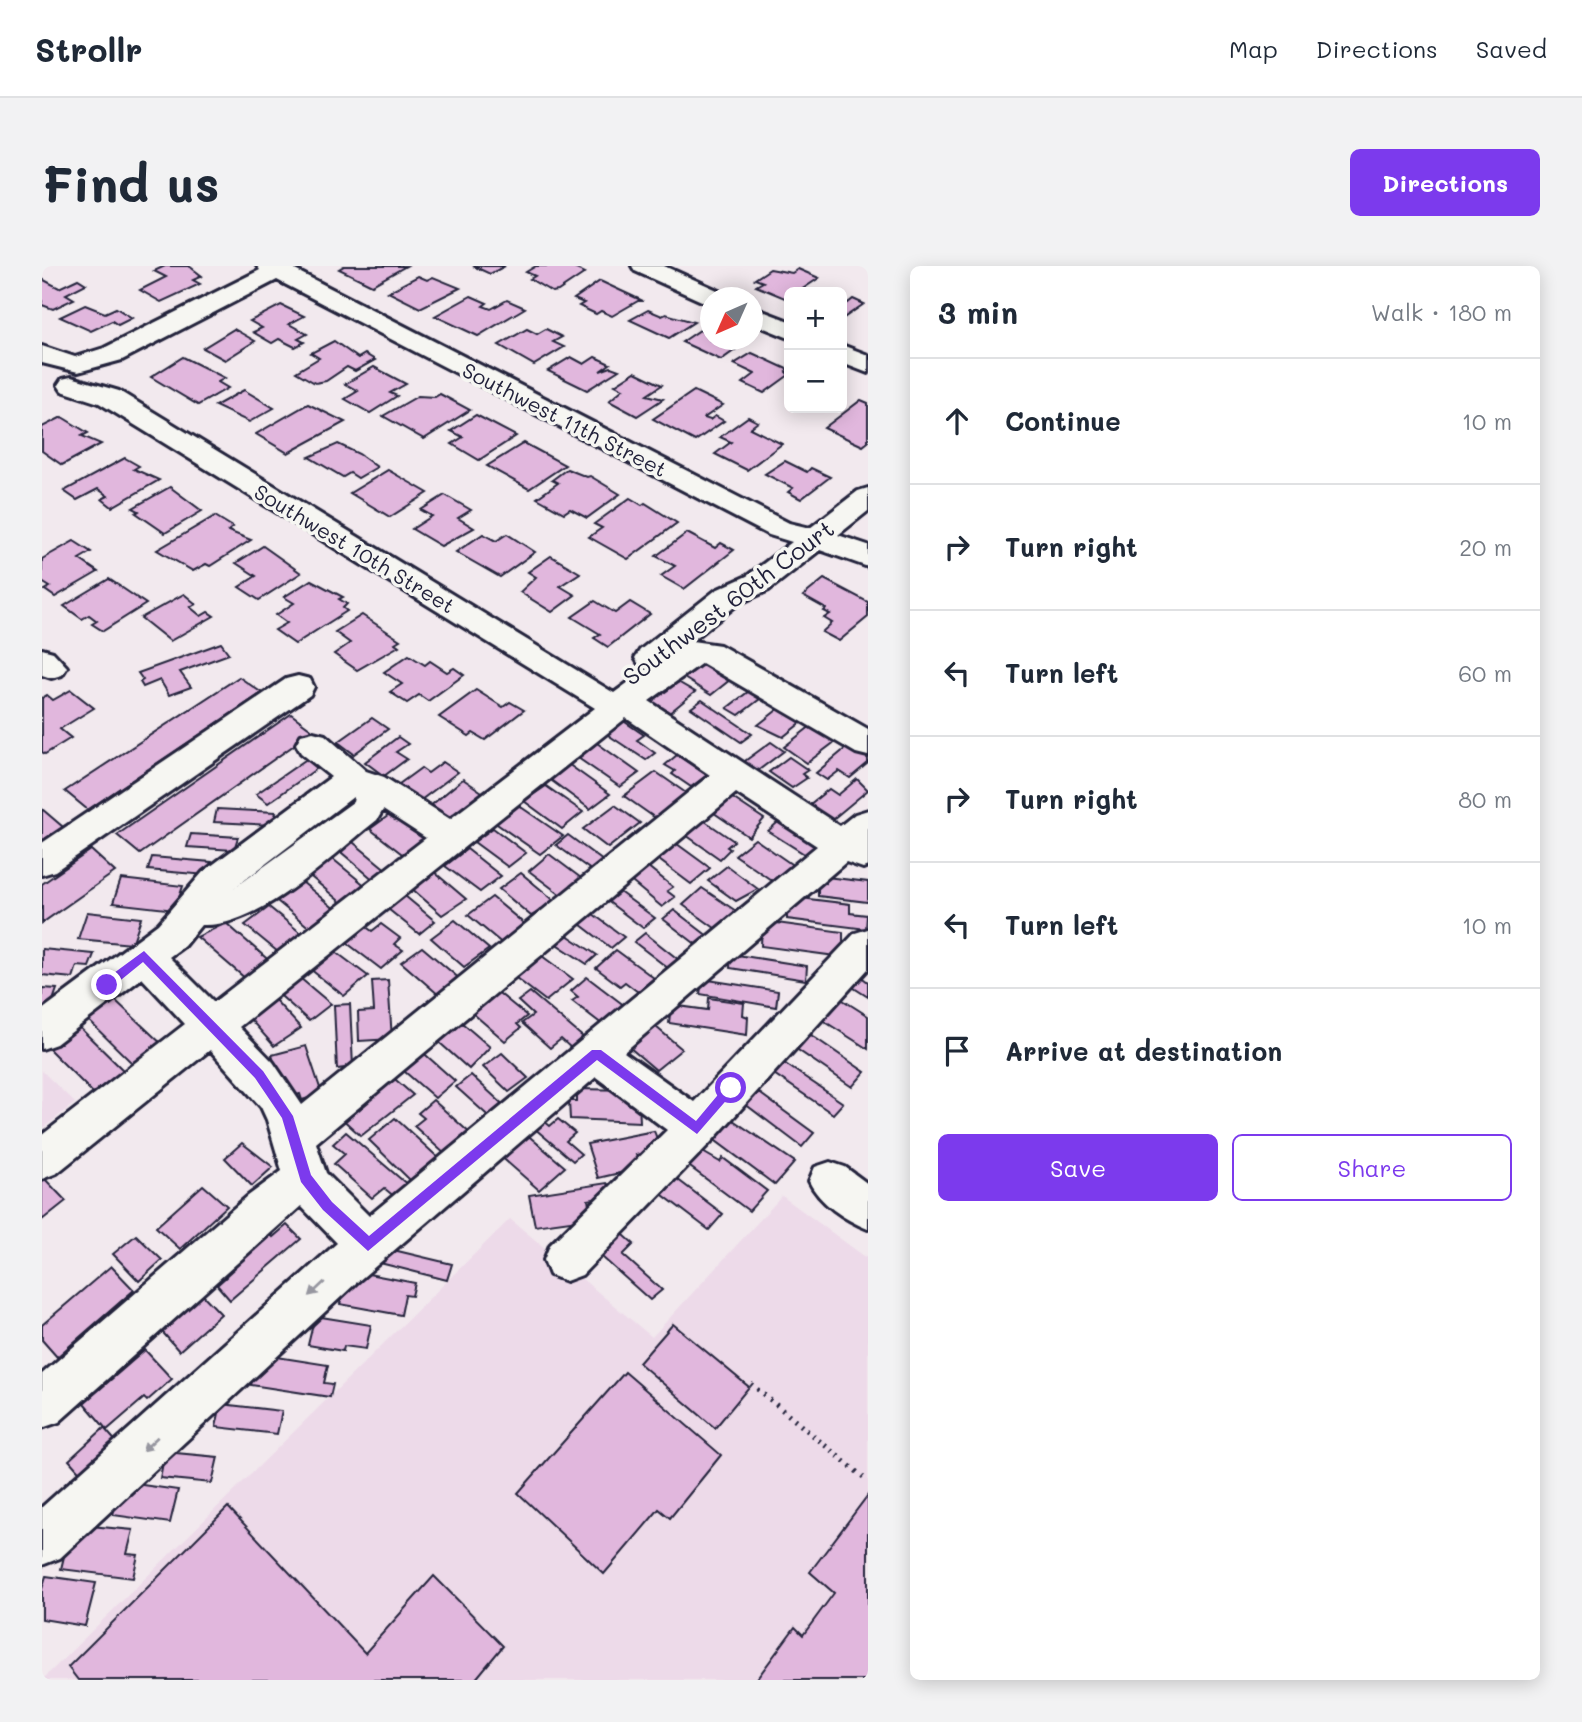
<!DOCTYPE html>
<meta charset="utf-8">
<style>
:root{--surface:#fff;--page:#f2f2f3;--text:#1f2937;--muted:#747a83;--line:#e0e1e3;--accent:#7c3aed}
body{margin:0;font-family:Mali,sans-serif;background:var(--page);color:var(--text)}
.controls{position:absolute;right:21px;top:21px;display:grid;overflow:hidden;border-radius:10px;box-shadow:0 4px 18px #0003}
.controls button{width:63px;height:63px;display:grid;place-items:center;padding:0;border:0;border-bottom:2px solid var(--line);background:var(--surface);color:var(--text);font:35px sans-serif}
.compass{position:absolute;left:658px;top:21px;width:63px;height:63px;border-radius:50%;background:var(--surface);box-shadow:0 4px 18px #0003;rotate:225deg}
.stop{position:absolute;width:21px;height:21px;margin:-16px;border:5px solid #7c3aed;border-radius:50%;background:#fff}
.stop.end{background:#7c3aed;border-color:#fff;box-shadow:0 2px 7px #0008}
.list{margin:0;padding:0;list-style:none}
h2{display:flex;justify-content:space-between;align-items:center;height:91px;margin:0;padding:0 28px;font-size:30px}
h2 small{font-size:23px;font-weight:400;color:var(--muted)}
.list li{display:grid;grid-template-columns:46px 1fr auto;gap:21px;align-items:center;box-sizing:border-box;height:126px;padding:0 28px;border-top:2px solid var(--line)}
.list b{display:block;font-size:26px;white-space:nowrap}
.list em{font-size:23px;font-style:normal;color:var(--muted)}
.actions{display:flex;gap:14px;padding:21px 28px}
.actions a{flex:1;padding:16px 0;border:2px solid var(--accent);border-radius:10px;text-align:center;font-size:24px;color:var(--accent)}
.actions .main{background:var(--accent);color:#fff}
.icon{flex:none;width:38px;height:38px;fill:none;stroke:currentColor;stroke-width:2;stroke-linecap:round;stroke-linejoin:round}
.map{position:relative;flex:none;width:826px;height:1414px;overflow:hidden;border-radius:10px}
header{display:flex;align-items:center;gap:42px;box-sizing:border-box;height:98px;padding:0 35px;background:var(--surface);border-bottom:2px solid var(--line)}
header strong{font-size:33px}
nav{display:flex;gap:38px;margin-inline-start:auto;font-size:24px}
.intro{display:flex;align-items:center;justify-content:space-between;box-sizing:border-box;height:168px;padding:0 42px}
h1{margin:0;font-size:49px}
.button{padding:18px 32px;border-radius:10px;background:var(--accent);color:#fff;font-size:24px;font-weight:700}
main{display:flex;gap:42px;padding:0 42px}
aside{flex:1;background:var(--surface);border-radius:10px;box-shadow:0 4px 18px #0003}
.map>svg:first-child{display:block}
.built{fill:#eddae9}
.building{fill:#e1b7dd;stroke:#22223b;stroke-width:2}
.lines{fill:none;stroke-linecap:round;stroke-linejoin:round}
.minor-casing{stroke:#22223b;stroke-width:6}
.path{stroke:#22223b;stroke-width:5;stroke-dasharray:2 6;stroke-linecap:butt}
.minor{fill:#f6f6f2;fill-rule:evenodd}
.oneway{fill:#9797a0}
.route{fill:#7c3aed}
.labels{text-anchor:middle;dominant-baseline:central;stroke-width:7;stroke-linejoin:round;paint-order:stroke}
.far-street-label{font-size:21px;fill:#22223b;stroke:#f6f6f2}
.street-label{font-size:24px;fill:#22223b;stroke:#f6f6f2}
</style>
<header>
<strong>Strollr</strong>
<nav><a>Map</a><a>Directions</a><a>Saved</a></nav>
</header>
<div class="intro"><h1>Find us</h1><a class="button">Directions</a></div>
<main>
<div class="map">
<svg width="826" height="1414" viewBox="0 0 826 1414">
<rect width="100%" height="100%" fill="#f2e9ee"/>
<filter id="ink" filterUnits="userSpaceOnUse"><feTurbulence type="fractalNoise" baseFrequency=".0143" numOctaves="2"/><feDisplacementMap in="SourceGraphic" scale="14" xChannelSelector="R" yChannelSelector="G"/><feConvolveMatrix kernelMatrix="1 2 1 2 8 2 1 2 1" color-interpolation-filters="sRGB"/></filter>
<g filter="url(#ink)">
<g class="built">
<polygon points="0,805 33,837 0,863"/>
<polygon points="740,930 826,993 826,1414 0,1414 468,953 610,1071"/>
</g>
<g class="building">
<polygon points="123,0 147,0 160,10 151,14 158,18 119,36 98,24 124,11 112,5"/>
<polygon points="302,0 364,0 330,19 297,3"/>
<polygon points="431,0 463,0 448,8"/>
<polygon points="494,0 528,0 543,7 516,25 510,26 488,13 493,10 484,6"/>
<polygon points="728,3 750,7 756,3 777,12 756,26 747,26 745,33 714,20 721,16 713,13"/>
<polygon points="376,10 385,14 391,11 418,22 378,42 346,26"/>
<polygon points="0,13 17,22 36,13 44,18 24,28 32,33 11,43 0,39"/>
<polygon points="558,15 601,35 596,35 570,50 559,45 554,48 537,40 542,37 532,33"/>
<polygon points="429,30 445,37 441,40 449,43 465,34 483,42 436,70 393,50"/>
<polygon points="811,33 822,38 800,53 800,34 806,37"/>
<polygon points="43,39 63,47 74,42 90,52 76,59 70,55 49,65 18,51"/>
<polygon points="239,39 262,50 247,58 265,68 256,73 262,76 253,81 237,73 230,77 211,66 220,62 208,55"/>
<polygon points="606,44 620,50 624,48 652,56 627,72 588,54"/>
<polygon points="192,63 213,75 183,94 161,82"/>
<polygon points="485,63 495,68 504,63 520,71 511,76 522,81 492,99 457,79"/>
<polygon points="658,64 668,69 668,74 678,74 694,81 690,83 693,84 679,94 640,76"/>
<polygon points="292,75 316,92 323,88 333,94 313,105 305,101 284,115 273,117 254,106 277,92 269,87"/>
<polygon points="710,87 747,104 744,106 747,109 722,127 701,117 713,108 692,98"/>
<polygon points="141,91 183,112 176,116 186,122 156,139 109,111"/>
<polygon points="529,91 542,98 553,91 568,98 558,105 569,101 577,104 545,124 506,105"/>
<polygon points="332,101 364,118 348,127 355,130 328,147 303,133 316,125 303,118"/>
<polygon points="593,106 620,119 605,129 621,133 595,150 567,135 581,123 573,119"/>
<polygon points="202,124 232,142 207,156 173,140"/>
<polygon points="652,125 681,139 662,152 668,154 673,150 682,155 653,175 611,153"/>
<polygon points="398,128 428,144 382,173 341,150 376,130 393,131"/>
<polygon points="819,134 826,137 826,176 821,180 782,162"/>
<polygon points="266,138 303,156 246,187 214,168"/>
<polygon points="434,149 474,170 437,194 410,178 421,171 409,165"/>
<polygon points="20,151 46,167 40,170 59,178 20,199 0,185 0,161"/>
<polygon points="706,151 716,156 708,162 740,178 705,204 673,188 689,176 678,171"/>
<polygon points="482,177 523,199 487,223 445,200"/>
<polygon points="296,178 317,188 335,201 316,212 308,207 301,211 267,191"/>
<polygon points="83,192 97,200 92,203 117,214 70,241 60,233 66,230 56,223 35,234 22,225"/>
<polygon points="743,195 765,206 769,202 788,211 759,233 746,226 751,222 723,208"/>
<polygon points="525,203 545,211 548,210 578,228 545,252 528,243 522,247 495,232 516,217 510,214"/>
<polygon points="346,204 386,227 348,251 308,227"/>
<polygon points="128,221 160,245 123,267 94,247 97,245 91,242"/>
<polygon points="403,229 429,244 416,252 432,262 399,280 370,263 390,250 379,244"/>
<polygon points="588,232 600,239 603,237 635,257 586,293 547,271 560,262 552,258"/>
<polygon points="173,250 191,261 186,265 209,274 168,300 164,298 151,305 115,284"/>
<polygon points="645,267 673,282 679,277 692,284 642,323 619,310 633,300 614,290"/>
<polygon points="441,268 454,275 465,268 493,286 458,311 414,286"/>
<polygon points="32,275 49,286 37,293 56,306 13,331 3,324 8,321 0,316 0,293"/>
<polygon points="221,280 259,307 217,334 197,321 214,310 194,297"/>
<polygon points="509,290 538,307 518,320 533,329 510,346 478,326 494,311 486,306"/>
<polygon points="67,313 104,338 61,365 50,358 55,355 47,349 40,353 22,340"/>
<polygon points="782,313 826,336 826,351 797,375 780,366 790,357 782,352 788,348 782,345 784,343 761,330"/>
<polygon points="269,314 301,331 297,333 305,338 301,342 305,345 253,378 233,364 245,357 234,349 252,337 242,331"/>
<polygon points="142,328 154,338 148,341 159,350 166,346 172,350 128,375 99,352"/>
<polygon points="553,335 573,347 588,336 608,348 566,381 552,372 558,368 530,351"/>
<polygon points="320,349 358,374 353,377 357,380 315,404 292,388 308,377 293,366"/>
<polygon points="179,377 187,388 138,406 149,421 127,429 118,414 101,421 98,416 101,414 96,407"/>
<polygon points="367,389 383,399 388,395 405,406 412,402 422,409 386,435 377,429 365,437 348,426 360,418 342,406"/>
<polygon points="662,396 689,413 669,429 634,407 644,399 652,404"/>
<polygon points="197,411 220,427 46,544 23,525"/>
<polygon points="629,412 653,426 626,448 602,433"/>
<polygon points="715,419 727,426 697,449 685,442"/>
<polygon points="29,424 52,442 18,463 29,472 3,488 0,486 0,432 5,429 11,434"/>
<polygon points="434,424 461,441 468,436 482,444 443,474 431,467 427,470 397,451"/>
<polygon points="660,434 710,468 699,476 649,442"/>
<polygon points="744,437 766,451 741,471 716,459"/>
<polygon points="249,448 272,465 98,588 75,569"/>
<polygon points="330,452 346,463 312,488 296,476"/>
<polygon points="580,454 602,469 595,474 613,487 604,494 563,467"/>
<polygon points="774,456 798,472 765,497 742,481"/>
<polygon points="356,471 366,478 354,486 365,493 342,510 323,496"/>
<polygon points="729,476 742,485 709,510 696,500"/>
<polygon points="555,477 597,507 578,521 536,492"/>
<polygon points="810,477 826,487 826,497 808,512 797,505 785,514 774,507"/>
<polygon points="635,489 665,509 649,521 630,508 633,505 623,499"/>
<polygon points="747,491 766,504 760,508 765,512 750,522 727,506"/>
<polygon points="266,492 277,501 226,537 214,528"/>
<polygon points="401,496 416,506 375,537 353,521 379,502 386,507"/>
<polygon points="526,498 568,528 548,543 506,512"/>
<polygon points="614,506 647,529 619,556 582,530"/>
<polygon points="421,513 443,528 408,556 387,541"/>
<polygon points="815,513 826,524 785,558 772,548 776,545 767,539 787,523 796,529"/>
<polygon points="504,520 541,546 520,563 482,535"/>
<polygon points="686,529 722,553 707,571 665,542"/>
<polygon points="295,533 304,540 261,575 251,567"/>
<polygon points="476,539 521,570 498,588 452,556"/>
<polygon points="573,539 598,557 566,582 541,563"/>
<polygon points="0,543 21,561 0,575"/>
<polygon points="175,543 234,546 231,559 172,556"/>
<polygon points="350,547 387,574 364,591 328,563"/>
<polygon points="660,553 692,575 685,581 688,583 678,593 641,567"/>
<polygon points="736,556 774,580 764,589 726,565"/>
<polygon points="451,562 484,587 466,601 432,576"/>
<polygon points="149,568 196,571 192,584 145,581"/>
<polygon points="526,569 565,598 553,607 514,579"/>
<polygon points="306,572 346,605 333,615 293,581"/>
<polygon points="713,573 752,600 732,616 693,589"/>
<polygon points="631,575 668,602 649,618 609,588"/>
<polygon points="425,583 459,610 438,626 403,600"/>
<polygon points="49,584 73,606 0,657 0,618"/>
<polygon points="507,588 543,615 523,632 487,605"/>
<polygon points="286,589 325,621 303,640 262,605"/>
<polygon points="110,591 169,596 165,609 106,604"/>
<polygon points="605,600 631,621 625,625 633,631 620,641 585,612"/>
<polygon points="685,600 716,623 694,635 666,615"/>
<polygon points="391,605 424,633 400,649 368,621"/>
<polygon points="479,607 514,636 489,650 457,623"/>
<polygon points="784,611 826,616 826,636 776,630 776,616 784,617"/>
<polygon points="79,613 141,620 133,644 71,637"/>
<polygon points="260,616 294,644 269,663 235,635"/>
<polygon points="660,622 697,647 677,665 641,639"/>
<polygon points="576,625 613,652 601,662 564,634"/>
<polygon points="363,630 393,655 377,668 346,643"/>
<polygon points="450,631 486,661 462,679 426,649"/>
<polygon points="750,631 808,638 808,647 825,649 824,663 745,653 745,639"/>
<polygon points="227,641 265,672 256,680 250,675 236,686 203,659"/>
<polygon points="543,642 582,671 569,682 530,652"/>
<polygon points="632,644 671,674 660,683 621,653"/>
<polygon points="45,646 99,652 90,678 36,673"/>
<polygon points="413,654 447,683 422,701 389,672"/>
<polygon points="720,655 801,666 801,691 719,680"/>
<polygon points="184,657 231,698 211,719 155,671"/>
<polygon points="320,658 330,665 339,658 358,672 352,678 361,684 339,703 301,674"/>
<polygon points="519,665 555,689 545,698 510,675"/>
<polygon points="603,667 642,698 631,706 592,676"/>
<polygon points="286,680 326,710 302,730 263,699"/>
<polygon points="380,681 419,714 398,730 359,696"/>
<polygon points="0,683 52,688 47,701 35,700 31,712 0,709"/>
<polygon points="574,684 612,712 596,726 583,716 578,720 554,702"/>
<polygon points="689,688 765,700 764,714 688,702"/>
<polygon points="500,690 531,713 504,735 474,712"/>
<polygon points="252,707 289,738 267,755 231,723"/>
<polygon points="818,710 826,716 826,731 809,720"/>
<polygon points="545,711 583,740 561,759 530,735 536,731 529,725"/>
<polygon points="660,713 736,725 734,741 658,728"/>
<polygon points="346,714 350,773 317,775 316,746 332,745 330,715"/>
<polygon points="447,719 485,750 475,758 479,762 463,775 421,739"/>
<polygon points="0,722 15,723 6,749 0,748"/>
<polygon points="488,726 542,772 530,783 519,773 508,782 480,757 491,749 476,735"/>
<polygon points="793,729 826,750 826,783 774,750"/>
<polygon points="667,732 702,737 701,749 706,751 705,769 627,757 629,739 666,744"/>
<polygon points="73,734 124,782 96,803 45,753"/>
<polygon points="233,734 259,762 232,780 201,745 223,740"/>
<polygon points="308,738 311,801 295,803 292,739"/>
<polygon points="412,750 448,781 427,803 389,769"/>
<polygon points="32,756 87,810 57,833 2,778"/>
<polygon points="614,761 640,783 614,804 587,781"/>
<polygon points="766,767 823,806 810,821 753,782"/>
<polygon points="264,780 280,828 260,834 258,828 244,832 230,789"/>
<polygon points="376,782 413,815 393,832 355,799"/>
<polygon points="460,787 486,812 467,826 441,801"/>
<polygon points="739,795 801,837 791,848 729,806"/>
<polygon points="346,807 371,829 319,870 297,850"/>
<polygon points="429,809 467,844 453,856 414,821"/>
<polygon points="535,823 590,824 597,837 598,856 528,853 527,835 535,835"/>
<polygon points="712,823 772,867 760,881 699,835"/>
<polygon points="391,834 430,869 405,890 372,860 382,852 376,847"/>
<polygon points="353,852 402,897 369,915 327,874"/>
<polygon points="688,852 753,896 733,919 670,872"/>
<polygon points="516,853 533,867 524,875 539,888 531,895 492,862 501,854 508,860"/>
<polygon points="612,865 619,883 594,889 599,902 556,912 545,878"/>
<polygon points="304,866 367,920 354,932 342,922 330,932 292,898 303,888 291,878"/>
<polygon points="482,866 523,901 497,924 456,888"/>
<polygon points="200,877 231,901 210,920 183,892"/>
<polygon points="652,881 678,896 681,892 725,925 707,945 640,895"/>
<polygon points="0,910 24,935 0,954"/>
<polygon points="631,910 681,948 667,964 617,926"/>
<polygon points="565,917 569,930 546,934 550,952 493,960 487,929"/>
<polygon points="161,919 185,940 138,983 114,961"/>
<polygon points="220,959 231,971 245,959 259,973 188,1034 175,1019 184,1011 173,999"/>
<polygon points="573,961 592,978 581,989 620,1024 608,1034 551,983"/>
<polygon points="94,969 120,994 97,1015 71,988"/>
<polygon points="343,982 410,998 405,1014 338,997"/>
<polygon points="69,1000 92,1024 15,1091 0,1074 0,1059"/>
<polygon points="316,1006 373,1017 370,1030 363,1029 359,1049 298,1038 303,1018 313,1020"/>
<polygon points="157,1025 179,1048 137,1085 116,1061"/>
<polygon points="273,1050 329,1059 324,1083 302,1080 301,1085 266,1079"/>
<polygon points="631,1058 707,1121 673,1162 597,1097"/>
<polygon points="103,1084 130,1113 105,1135 102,1132 65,1164 42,1137"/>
<polygon points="216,1088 286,1099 282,1117 291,1118 288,1131 209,1119"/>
<polygon points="583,1106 679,1189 628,1252 617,1243 562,1308 476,1227"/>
<polygon points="179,1138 240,1145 235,1168 174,1161"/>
<polygon points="62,1162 77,1179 42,1211 27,1194"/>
<polygon points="123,1186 176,1191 170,1217 118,1212"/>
<polygon points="79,1216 136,1224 128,1257 71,1249"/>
<polygon points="826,1229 826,1414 714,1414 753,1361 761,1369 792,1327 768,1306"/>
<polygon points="186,1241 323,1387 392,1310 461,1380 433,1414 36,1414 26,1401"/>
<polygon points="37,1259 91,1264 85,1288 96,1289 91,1312 19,1303 25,1278"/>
<polygon points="4,1310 54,1317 43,1360 0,1353 0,1323"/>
</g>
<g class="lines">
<g class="minor-casing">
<g id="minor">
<path d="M215,0H256L253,4L747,257L768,262L816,225L826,222V245L796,269L826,279V301L778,284L727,324L696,338L650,375L678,379L826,463V490L814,487L660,397L607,435L798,560L813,548L826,544V600L821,602L804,596L582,786L652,836L813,667L826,663V703L670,875L540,1009L524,1015L508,1009L502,994L508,979L625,864L554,811L314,1017L18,1292L0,1299V1241L295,977L259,940L17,1156L0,1162V1108L206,930L240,905L225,854L219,841L168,784L15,907L0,913V869L143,758L100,712L14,778L0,783V744L116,658L161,606L289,511L259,487L254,478L259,469L271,466L283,469L324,505L342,511L408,553L553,442L57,137L20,125L16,119L20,113L29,111L77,125L572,427L606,402L598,400L593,392L598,384L674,324L705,310L750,276L727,269L235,14L80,94L36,106L0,97V80L33,91L62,82L218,4ZM584,452L668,509L260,839L231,796L197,761ZM694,527L775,580L327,950L284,907L274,877ZM312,531L311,536L191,623L311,531ZM341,544L384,572L172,736L127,691L142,680L159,659C219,662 290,589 335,554Z"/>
<polygon points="590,0 622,0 682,27 685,32 668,32 668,38 664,37 593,5"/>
<polygon points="710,41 747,55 747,72 710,57"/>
<polygon points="800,79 826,89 826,107 800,97"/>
<polygon points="0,383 11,386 25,401 20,409 9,412 0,409"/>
<polygon points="256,410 268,413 272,421 268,429 13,605 0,609 0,577 244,413"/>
<path d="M788,896L803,901L826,918V963C803,954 777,937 767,915L773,901Z"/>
</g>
</g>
<polyline class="path" points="709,1118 826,1215"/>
<use href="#minor" class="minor"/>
</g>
<defs><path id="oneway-solid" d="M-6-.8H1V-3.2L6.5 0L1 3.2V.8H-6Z" transform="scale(1.75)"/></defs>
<g class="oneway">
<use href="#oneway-solid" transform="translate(275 1023) rotate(137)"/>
<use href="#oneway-solid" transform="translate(108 1178) rotate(137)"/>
</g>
</g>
<polygon class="route" points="102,685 221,805 251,850 269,909 290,936 327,970 550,784 559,784 654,855 685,818 693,818 695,822 655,868 555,794 326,985 281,944 259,916 240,852 213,812 101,696 69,722 61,722 61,715"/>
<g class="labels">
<g class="far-street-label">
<text transform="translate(523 153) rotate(27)">Southwest 11th Street</text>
<text transform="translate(313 282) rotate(31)">Southwest 10th Street</text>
</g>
<g class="street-label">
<text transform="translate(686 336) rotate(-37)">Southwest 60th Court</text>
</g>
</g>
</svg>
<div class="controls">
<button>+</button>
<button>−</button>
</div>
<svg class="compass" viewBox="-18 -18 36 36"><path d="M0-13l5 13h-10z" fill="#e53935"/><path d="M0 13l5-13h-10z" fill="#747a83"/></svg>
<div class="stop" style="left:689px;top:822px"></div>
<div class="stop end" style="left:65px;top:719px"></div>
</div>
<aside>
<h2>3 min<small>Walk · 180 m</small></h2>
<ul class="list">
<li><svg class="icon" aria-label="ahead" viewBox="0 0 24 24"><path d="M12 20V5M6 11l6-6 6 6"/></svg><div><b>Continue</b></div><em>10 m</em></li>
<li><svg class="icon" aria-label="right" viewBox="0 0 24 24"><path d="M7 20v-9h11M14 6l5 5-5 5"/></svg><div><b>Turn right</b></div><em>20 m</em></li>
<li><svg class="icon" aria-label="left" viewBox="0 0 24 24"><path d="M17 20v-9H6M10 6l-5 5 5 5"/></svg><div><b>Turn left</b></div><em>60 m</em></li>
<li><svg class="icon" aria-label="right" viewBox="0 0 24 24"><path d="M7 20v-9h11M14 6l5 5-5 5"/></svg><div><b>Turn right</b></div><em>80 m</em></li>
<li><svg class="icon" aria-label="left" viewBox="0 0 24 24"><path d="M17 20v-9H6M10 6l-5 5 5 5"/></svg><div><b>Turn left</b></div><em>10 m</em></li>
<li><svg class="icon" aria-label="arrive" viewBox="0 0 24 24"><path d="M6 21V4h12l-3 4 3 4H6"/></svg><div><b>Arrive at destination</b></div></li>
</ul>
<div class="actions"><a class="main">Save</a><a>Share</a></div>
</aside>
</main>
